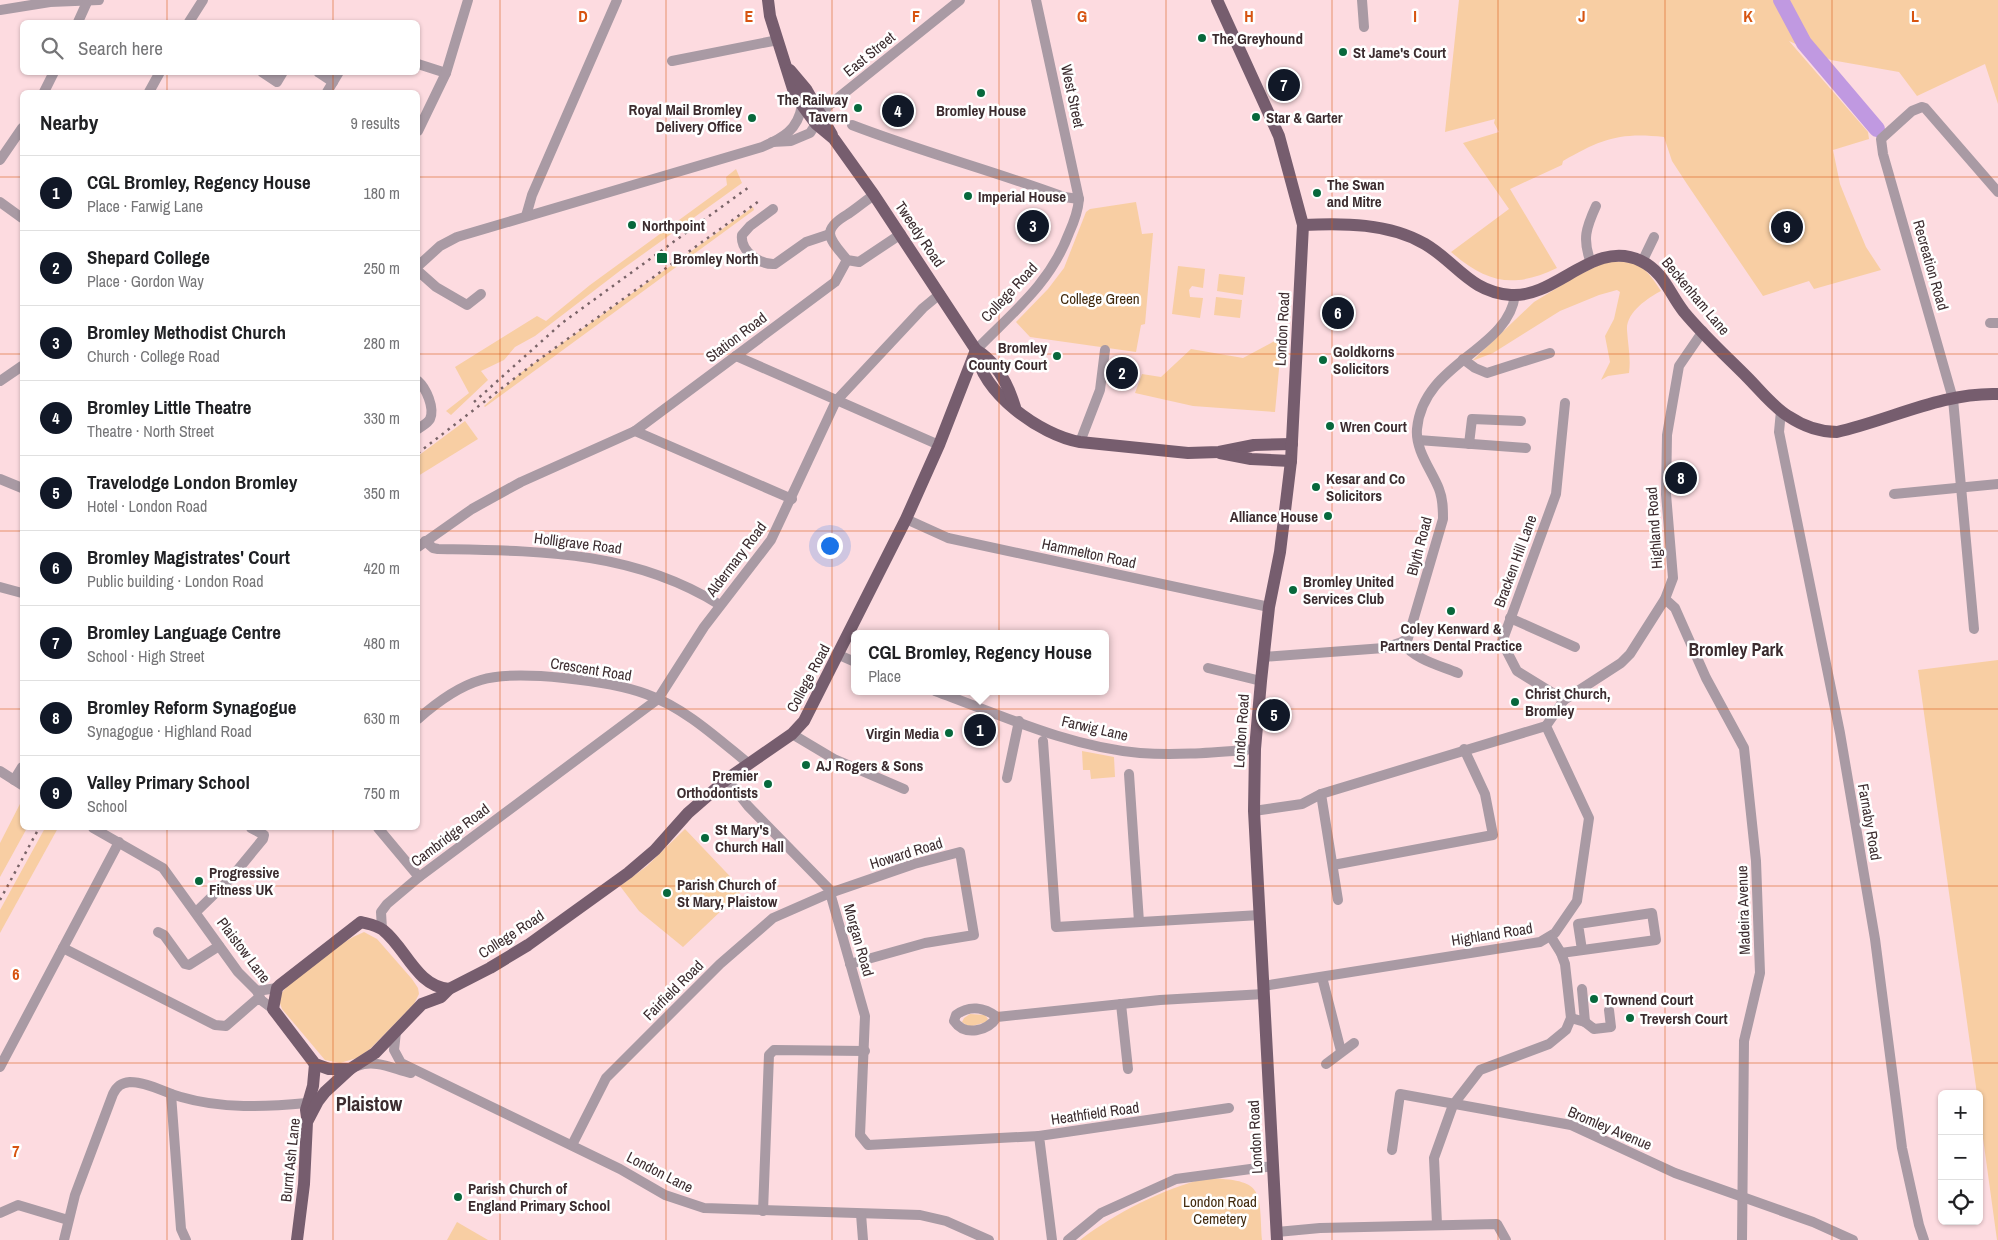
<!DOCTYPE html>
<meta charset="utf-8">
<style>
:root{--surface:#fff;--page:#f2f2f2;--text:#202124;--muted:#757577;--line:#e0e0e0;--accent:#111827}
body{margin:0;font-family:"Archivo Narrow",sans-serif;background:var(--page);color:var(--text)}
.controls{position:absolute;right:15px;bottom:15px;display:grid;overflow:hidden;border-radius:8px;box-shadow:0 1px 4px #0004}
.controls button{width:45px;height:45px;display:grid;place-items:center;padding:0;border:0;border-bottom:1px solid var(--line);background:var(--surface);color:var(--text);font:25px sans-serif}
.you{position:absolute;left:829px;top:545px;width:18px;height:18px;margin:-12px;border:4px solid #fff;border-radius:50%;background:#1a73e8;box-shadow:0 0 0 8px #1a73e833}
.badge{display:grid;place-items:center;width:32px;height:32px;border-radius:50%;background:var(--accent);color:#fff;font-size:16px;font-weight:700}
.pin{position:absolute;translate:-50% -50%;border:2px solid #fff;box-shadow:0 1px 5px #0006}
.popup{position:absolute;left:851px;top:630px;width:258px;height:65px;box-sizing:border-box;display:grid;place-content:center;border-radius:8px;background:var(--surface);filter:drop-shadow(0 1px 4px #0005);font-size:16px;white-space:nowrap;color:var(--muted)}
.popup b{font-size:19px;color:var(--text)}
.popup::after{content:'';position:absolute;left:50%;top:100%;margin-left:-10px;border:10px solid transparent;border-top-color:var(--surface)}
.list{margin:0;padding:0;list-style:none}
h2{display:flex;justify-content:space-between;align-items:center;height:65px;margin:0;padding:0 20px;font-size:21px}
h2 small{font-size:16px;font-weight:400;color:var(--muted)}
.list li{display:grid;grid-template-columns:32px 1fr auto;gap:15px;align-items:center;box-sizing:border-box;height:75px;padding:0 20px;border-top:1px solid var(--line)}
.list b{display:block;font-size:19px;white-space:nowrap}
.list p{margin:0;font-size:16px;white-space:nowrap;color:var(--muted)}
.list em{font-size:16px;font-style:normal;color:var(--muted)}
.icon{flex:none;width:28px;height:28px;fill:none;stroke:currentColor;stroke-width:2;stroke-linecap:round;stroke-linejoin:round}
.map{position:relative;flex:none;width:1998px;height:1240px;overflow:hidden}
.search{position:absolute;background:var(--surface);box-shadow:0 1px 4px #0004;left:20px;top:20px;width:400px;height:55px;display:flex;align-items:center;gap:12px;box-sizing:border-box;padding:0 18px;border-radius:8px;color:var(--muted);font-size:19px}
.panel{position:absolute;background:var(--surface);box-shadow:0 1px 4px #0004;left:20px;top:90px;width:400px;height:740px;border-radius:8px}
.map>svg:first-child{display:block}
.green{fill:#f8cea3}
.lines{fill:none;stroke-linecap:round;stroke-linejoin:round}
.river{stroke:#c099e1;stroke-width:16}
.minor{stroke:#a99aa4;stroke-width:10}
.major{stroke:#765d6e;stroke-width:12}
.rail{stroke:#796367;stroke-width:2.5;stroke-dasharray:2.5 5;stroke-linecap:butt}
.grid{fill:none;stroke:#d75410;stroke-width:1;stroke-opacity:0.55}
.poi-dot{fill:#08683c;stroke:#fff;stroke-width:2}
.labels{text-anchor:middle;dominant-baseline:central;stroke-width:5;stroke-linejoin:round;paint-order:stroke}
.poi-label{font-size:15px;font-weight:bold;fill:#3c2c2f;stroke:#fff;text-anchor:start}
.street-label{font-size:15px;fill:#3c2c2f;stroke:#fff}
.park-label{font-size:15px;fill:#422a0d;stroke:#fff}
.quarter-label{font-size:18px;font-weight:bold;fill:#3c2c2f;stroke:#fff}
.district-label{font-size:20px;font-weight:bold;fill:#3c2c2f;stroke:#fff}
.grid-label{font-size:16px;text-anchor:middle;font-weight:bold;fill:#d75410;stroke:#fff;stroke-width:5;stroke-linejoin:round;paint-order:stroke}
</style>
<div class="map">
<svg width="1998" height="1240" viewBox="0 0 1998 1240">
<rect width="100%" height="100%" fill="#fddbe0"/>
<g class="green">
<path d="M1459,0H1998V104L1985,64L1917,96L1899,72L1831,60L1789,41L1868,132L1869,139L1833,150L1840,184L1848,204L1866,247L1881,270L1814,289L1809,281L1763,296L1687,184L1672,161L1664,137C1620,132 1601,139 1563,161L1562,165L1510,189L1557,268C1513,289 1487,283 1451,252L1509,209L1463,143L1499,132L1494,123L1495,119L1445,132Z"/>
<polygon points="736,169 742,183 621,270 535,336 515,347 504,360 481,371 488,380 451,415 446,411 469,393 455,367 537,316 546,321 590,285 727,185 726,177"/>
<polygon points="1136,202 1142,234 1153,233 1145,324 1141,325 1136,352 1030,337 1016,322 1048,289 1064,268 1086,212 1090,209"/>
<polygon points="753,207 754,210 485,407 484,406 522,372"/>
<path d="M1605,262C1637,261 1643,263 1661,291C1648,298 1626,312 1627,330C1628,346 1631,358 1629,373L1608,376L1601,380L1610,362L1605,336L1614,319L1620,292L1617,290L1599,295L1560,311L1493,353L1472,361L1534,302L1575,277Z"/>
<polygon points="1178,266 1205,269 1203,288 1192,286 1189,290 1190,297 1203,298 1200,318 1172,314"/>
<polygon points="1219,274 1245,277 1243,295 1217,291"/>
<polygon points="1216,297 1242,300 1240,318 1214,315"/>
<polygon points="1282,337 1275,412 1193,406 1135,393 1142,374 1161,377 1191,349 1243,358"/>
<polygon points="465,421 478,439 418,476 418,456"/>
<polygon points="1998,660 1998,1240 1997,1240 1979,1109 1979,1094 1977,1094 1918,670"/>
<polygon points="1082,751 1114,757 1115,777 1091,779 1090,770 1083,770"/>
<polygon points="22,800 22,828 27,828 0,877 0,843"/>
<polygon points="45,828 58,828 0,933 0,910"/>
<polygon points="685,829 743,890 683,947 639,911 620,886 647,866"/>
<path d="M364,932L377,939L412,979L418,988L419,994L414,1004L370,1049L357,1058L340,1063L325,1060L282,1009L278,998C292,976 339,942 364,932Z"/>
<polygon points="970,1014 985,1015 988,1019 986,1022 969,1027 962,1022 964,1018"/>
<path d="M1206,1178C1265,1180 1259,1189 1262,1240H1080C1117,1212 1161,1190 1206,1178Z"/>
<polygon points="457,1222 488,1240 447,1240"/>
</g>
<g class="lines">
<polyline class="river" points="1781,0 1804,43 1877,129"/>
<g class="minor">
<polyline points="1362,0 1364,27"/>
<polyline points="0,10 50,2 99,0"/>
<polyline points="78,22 88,0"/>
<polyline points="189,22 203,0"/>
<polyline points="672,61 778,40"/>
<polyline points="418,64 446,73"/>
<polyline points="262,72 277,82 283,72"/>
<polyline points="318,72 333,82"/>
<polyline points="44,92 54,72"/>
<polyline points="149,92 160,72"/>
<polyline points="327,92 339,72"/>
<path d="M852,125C922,152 994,171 1064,197L1079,199"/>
<polyline points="418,131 446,73 468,0"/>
<polyline points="772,142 791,141 810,133 828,106 960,0"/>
<polyline points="0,160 22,128"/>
<path d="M874,195C865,201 857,208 848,214C819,231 830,239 847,260L859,262L901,234"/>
<polyline points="0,202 22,218"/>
<path d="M773,209L750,226L742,235C740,251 760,265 775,264L806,242L830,234"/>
<polyline points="526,216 532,195 617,0"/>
<polyline points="1642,262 1654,237"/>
<path d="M1591,263C1582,239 1586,228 1596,206"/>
<path d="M418,266L440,246L457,237L762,147C783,138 798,130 802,105"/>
<polyline points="418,271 436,287 467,305 481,294"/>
<polyline points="1990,323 1998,323"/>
<path d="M976,350C1013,312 1050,284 1069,233C1074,222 1078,211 1079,199L1036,0"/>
<polyline points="736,356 939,445"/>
<polyline points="1463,359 1475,368 1487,373 1550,353"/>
<polyline points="0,381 22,366"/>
<path d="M418,381C426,388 435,408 430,419C428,423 422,426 418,429"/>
<polyline points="1781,411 1779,432 1840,733 1875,939 1902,1148 1919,1225 1924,1240"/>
<polyline points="635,431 792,499"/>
<polyline points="1418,440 1526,448"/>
<polyline points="1080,442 1100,390 1105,350"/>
<polyline points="1469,444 1472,419 1521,421"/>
<polyline points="0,479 22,488"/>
<polyline points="1894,494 1998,484"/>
<polyline points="906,519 948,538 1269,607"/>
<path d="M425,541L433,548L438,549C538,551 632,550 720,605"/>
<polyline points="418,547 472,509 521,482 635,431 835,282 847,260"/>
<polyline points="0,587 22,593"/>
<polyline points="1665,599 1675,608 1706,678 1744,748 1756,861 1760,973 1744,1041 1742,1240"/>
<polyline points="1510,618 1575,647"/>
<polyline points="1974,629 1953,399 1883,154 1881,139 1912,111 1922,107 1925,108 1998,192"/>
<path d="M1402,642C1415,660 1439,665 1458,673"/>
<polyline points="839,655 855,662"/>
<path d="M1263,657L1384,648L1402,642L1408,638L1443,519C1443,509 1443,499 1439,489C1432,471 1415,450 1417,429C1423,362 1508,351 1515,295"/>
<polyline points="1208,668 1261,681"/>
<path d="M935,691C1001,715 1069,747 1140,753C1179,756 1217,752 1255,749"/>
<polyline points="1564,700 1517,671 1502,642 1556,494 1565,403"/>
<path d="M418,719C436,703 457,687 481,680C517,669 611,681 646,694C685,708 717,738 749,764"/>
<polyline points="792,734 834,759 904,789"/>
<polyline points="1043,741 1056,927 1260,915"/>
<polyline points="0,771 22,785"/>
<polyline points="1129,774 1139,922"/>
<polyline points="1007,778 1019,721"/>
<polyline points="727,779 748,806 829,889 865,1016 860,1135 868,1145 1039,1136"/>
<polyline points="14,780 22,767"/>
<polyline points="1321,794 1338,900"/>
<polyline points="1254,811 1302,804 1321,794 1546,726"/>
<polyline points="93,828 163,868 238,972 257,991 261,1000 273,1009"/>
<polyline points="378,828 419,877"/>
<polyline points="1333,865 1493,835 1485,794 1464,749"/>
<polyline points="196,912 231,878 263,839 264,835 251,828"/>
<polyline points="382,929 381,912 387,904 419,877 658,699 704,627 771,540 836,401 923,308 940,294"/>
<polyline points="158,932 164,935 185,964 189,965 219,946"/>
<polyline points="63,948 215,1025 226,1026 256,1000 261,1000"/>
<polyline points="1561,953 1656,940 1652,913 1578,924 1582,950"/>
<polyline points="1322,977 1341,1051"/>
<polyline points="1263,986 1540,942 1555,933 1577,901 1589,818 1546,726 1564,700 1621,663 1630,654 1665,599 1673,578 1666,494 1667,435 1679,366 1703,331"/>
<polyline points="257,991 277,988"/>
<polyline points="1121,1004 1128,1069"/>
<path d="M997,1017C988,1031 965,1037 954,1021L956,1015C969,1005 984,1007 997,1017L1160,1000L1264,994"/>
<polyline points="1571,1018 1585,1022 1582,989"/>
<polyline points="1585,1022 1594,1029 1611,1027 1609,1010"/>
<polyline points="396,1032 394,1050 401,1063 620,1169 665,1195 704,1208 920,1215 946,1221 989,1240"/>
<polyline points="1326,1064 1354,1043"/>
<path d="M357,1066C376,1059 393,1069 411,1073"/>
<polyline points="0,1067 119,842"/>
<polyline points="171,1094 181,1229 186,1240"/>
<polyline points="572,1145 606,1078 720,964 773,918 830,893 914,864 960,852 974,935 925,943 850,964"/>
<polyline points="1392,1150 1400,1094 1571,1125 1675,1173 1813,1222 1853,1240"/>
<polyline points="763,1211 769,1055 774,1050 865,1051"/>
<polyline points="0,1213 18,1205 68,1220"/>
<polyline points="861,1214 863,1240"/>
<polyline points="1437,1224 1434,1158 1453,1105 1480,1070 1549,1044 1566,1030 1571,1018 1565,964 1561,953 1551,937"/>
<polyline points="1277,1232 1320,1228 1497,1224 1506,1240"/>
<path d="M64,1240L75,1195L113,1094C117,1086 121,1083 130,1082C148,1082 165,1093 181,1097C222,1109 265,1107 307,1103"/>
<polyline points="1052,1240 1039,1136 1229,1108"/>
<polyline points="1068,1240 1101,1213 1176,1179 1273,1166"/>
</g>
<g class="major">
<path d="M768,0L770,16L793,89L802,105L816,124L834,139L874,195L976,350C980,392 1040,435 1080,442L1188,453L1219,452L1254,445L1292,444"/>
<polyline points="1217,0 1279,136 1303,225 1291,461 1280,552 1269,607 1261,681 1255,749 1254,811 1277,1240"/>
<polyline points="790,70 806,89 832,135"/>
<path d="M1303,225C1343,223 1389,223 1425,244C1457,263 1470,292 1511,295C1557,298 1594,238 1641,261C1664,272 1669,293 1684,312C1703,335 1726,356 1747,377C1760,390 1772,406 1788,416C1803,426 1819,432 1837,432C1890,420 1943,392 1998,394"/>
<path d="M976,350C997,362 1008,384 1015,407"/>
<polyline points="1220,453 1251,459 1291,461"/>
<path d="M350,1069H329L315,1064L273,1009L277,988L280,985L361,922C369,924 377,925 383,930C406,948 416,986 449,989"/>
<polyline points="307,1117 306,1110 313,1086 315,1064"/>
<polyline points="297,1240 304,1184 307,1122 318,1101 325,1092 350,1069 375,1053 422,1004 441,997 449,989 490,968 528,945 628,873 655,850 688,813 727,779 792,734 804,721 906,519 939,445 976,350"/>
</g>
<g class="rail">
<polyline points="474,402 562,323 749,187"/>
<polyline points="418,453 537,361 759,201"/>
<polyline points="0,900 39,828"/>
</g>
</g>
<path class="grid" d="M167,0V22M333,0V22M500,0V1240M666,0V1240M832,0V1240M999,0V1240M1166,0V1240M1332,0V1240M1498,0V1240M1665,0V1240M1832,0V1240M167,72V92M333,72V92M0,177H22M418,177H1998M0,354H22M418,354H1998M0,531H22M418,531H1998M0,709H22M418,709H1998M167,828V1240M333,828V1240M0,886H1998M0,1063H1998"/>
<g class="poi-dot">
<circle cx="1202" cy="38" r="5"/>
<circle cx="1343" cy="52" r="5"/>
<circle cx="981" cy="93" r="5"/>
<circle cx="858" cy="108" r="5"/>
<circle cx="1256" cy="117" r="5"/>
<circle cx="752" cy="118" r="5"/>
<circle cx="1317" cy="193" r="5"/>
<circle cx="968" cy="196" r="5"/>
<circle cx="632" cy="225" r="5"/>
<rect x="656" y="252" width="12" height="12" rx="2.5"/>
<circle cx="1057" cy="356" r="5"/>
<circle cx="1323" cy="360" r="5"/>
<circle cx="1330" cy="426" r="5"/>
<circle cx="1316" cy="487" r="5"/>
<circle cx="1328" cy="516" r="5"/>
<circle cx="1293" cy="590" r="5"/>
<circle cx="1451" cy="611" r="5"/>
<circle cx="1515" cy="702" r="5"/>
<circle cx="949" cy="733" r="5"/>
<circle cx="806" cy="765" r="5"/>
<circle cx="768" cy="784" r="5"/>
<circle cx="705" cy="838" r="5"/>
<circle cx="199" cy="881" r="5"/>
<circle cx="667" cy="893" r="5"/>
<circle cx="1594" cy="999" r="5"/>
<circle cx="1630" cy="1018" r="5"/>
<circle cx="458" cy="1197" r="5"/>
</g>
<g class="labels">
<g class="poi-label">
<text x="1212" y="38">The Greyhound</text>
<text x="1353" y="52">St Jame's Court</text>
<text x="848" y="99" text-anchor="end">The Railway<tspan x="848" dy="17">Tavern</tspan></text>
<text x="742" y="109" text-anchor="end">Royal Mail Bromley<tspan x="742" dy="17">Delivery Office</tspan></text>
<text x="981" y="110" text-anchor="middle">Bromley House</text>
<text x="1266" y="117">Star &amp; Garter</text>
<text x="1327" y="184">The Swan<tspan x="1327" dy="17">and Mitre</tspan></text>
<text x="978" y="196">Imperial House</text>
<text x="642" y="225">Northpoint</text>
<text x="673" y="258">Bromley North</text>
<text x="1047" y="347" text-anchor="end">Bromley<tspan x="1047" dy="17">County Court</tspan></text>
<text x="1333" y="351">Goldkorns<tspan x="1333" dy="17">Solicitors</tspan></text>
<text x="1340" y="426">Wren Court</text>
<text x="1326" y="478">Kesar and Co<tspan x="1326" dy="17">Solicitors</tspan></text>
<text x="1318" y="516" text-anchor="end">Alliance House</text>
<text x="1303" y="581">Bromley United<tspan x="1303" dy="17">Services Club</tspan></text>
<text x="1451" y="628" text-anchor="middle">Coley Kenward &amp;<tspan x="1451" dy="17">Partners Dental Practice</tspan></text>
<text x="1525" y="693">Christ Church,<tspan x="1525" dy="17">Bromley</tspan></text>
<text x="939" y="733" text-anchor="end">Virgin Media</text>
<text x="816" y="765">AJ Rogers &amp; Sons</text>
<text x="758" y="775" text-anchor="end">Premier<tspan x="758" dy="17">Orthodontists</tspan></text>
<text x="715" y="829">St Mary's<tspan x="715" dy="17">Church Hall</tspan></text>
<text x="209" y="872">Progressive<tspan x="209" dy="17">Fitness UK</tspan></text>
<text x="677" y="884">Parish Church of<tspan x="677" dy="17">St Mary, Plaistow</tspan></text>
<text x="1604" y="999">Townend Court</text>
<text x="1640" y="1018">Treversh Court</text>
<text x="468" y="1188">Parish Church of<tspan x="468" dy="17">England Primary School</tspan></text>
</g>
<g class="street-label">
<text transform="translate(869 54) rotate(-39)">East Street</text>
<text transform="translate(1073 96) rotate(78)">West Street</text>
<text transform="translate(920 234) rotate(56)">Tweedy Road</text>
<text transform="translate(1931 265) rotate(74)">Recreation Road</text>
<text transform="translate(1009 292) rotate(-47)">College Road</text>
<text transform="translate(1696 296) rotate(50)">Beckenham Lane</text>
<text transform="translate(1282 329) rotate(-87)">London Road</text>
<text transform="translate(736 337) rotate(-37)">Station Road</text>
<text transform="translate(1654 528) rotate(-94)">Highland Road</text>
<text transform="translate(578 543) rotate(7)">Holligrave Road</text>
<text transform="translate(1419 546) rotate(-75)">Blyth Road</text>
<text transform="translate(1089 553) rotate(12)">Hammelton Road</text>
<text transform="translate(736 559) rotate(-53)">Aldermary Road</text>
<text transform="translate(1515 561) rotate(-70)">Bracken Hill Lane</text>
<text transform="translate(591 669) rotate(9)">Crescent Road</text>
<text transform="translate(808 678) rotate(-62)">College Road</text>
<text transform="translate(1095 728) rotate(13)">Farwig Lane</text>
<text transform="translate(1241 731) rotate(-86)">London Road</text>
<text transform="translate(1870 822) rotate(80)">Farnaby Road</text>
<text transform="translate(450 835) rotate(-37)">Cambridge Road</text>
<text transform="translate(906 853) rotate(-17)">Howard Road</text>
<text transform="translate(1743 910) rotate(-92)">Madeira Avenue</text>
<text transform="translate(511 934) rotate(-33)">College Road</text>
<text transform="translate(1492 934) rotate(-9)">Highland Road</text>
<text transform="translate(859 940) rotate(74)">Morgan Road</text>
<text transform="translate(244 950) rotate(53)">Plaistow Lane</text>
<text transform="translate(673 990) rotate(-45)">Fairfield Road</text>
<text transform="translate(1095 1113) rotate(-8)">Heathfield Road</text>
<text transform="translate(1610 1128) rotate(23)">Bromley Avenue</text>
<text transform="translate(1255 1137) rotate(-93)">London Road</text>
<text transform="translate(290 1160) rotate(-84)">Burnt Ash Lane</text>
<text transform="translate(660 1172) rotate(27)">London Lane</text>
</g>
<g class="park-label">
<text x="1100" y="298">College Green</text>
<text x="1220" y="1201">London Road<tspan x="1220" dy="17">Cemetery</tspan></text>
</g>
<g class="quarter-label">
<text x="1736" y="649">Bromley Park</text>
</g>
<g class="district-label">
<text x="369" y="1103">Plaistow</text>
</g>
</g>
<g class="grid-label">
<text x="583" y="22">D</text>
<text x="749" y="22">E</text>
<text x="916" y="22">F</text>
<text x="1082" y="22">G</text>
<text x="1249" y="22">H</text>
<text x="1415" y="22">I</text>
<text x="1582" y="22">J</text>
<text x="1748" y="22">K</text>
<text x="1915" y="22">L</text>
<text x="16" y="980">6</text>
<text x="16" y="1157">7</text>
</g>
</svg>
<div class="controls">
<button>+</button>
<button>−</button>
<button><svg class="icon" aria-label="locate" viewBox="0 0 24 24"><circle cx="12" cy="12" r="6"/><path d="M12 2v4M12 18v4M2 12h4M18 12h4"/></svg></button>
</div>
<div class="you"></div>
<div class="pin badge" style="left:980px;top:730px">1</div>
<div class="popup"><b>CGL Bromley, Regency House</b>Place</div>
<div class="pin badge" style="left:1122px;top:373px">2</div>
<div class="pin badge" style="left:1033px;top:226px">3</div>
<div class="pin badge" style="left:898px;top:111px">4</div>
<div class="pin badge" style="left:1274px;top:715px">5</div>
<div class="pin badge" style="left:1338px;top:313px">6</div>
<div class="pin badge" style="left:1284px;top:85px">7</div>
<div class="pin badge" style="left:1681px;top:478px">8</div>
<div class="pin badge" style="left:1787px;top:227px">9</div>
<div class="search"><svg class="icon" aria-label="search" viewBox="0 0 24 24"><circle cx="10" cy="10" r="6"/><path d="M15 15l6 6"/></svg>Search here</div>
<section class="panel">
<h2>Nearby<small>9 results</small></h2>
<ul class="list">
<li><span class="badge">1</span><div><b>CGL Bromley, Regency House</b><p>Place · Farwig Lane</p></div><em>180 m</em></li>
<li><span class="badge">2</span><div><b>Shepard College</b><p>Place · Gordon Way</p></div><em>250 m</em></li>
<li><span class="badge">3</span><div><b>Bromley Methodist Church</b><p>Church · College Road</p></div><em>280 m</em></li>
<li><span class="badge">4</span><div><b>Bromley Little Theatre</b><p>Theatre · North Street</p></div><em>330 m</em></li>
<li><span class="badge">5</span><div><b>Travelodge London Bromley</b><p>Hotel · London Road</p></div><em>350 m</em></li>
<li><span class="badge">6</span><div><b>Bromley Magistrates' Court</b><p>Public building · London Road</p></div><em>420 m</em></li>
<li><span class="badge">7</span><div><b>Bromley Language Centre</b><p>School · High Street</p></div><em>480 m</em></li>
<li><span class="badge">8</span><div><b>Bromley Reform Synagogue</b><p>Synagogue · Highland Road</p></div><em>630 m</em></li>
<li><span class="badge">9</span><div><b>Valley Primary School</b><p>School</p></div><em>750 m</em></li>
</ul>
</section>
</div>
